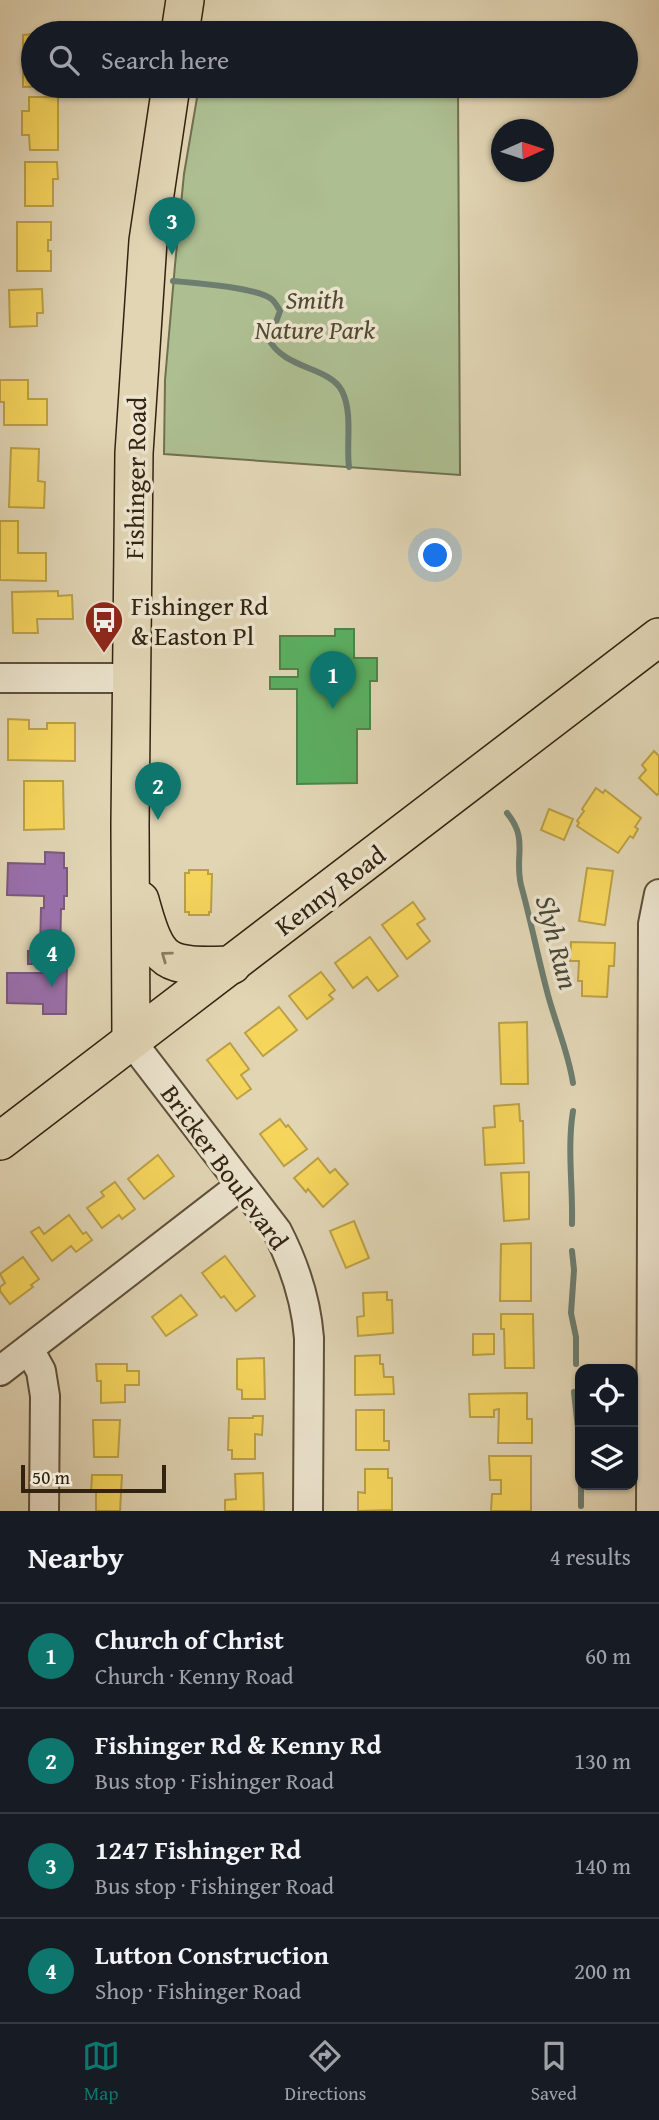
<!DOCTYPE html>
<meta charset="utf-8">
<style>
:root{--surface:#171b24;--page:#242831;--text:#f1f3f6;--muted:#9ea1a6;--line:#363941;--accent:#0f766e}
body{margin:0;font-family:"Gentium Book Plus",serif;background:var(--page);color:var(--text)}
.controls{position:absolute;right:21px;bottom:21px;display:grid;overflow:hidden;border-radius:14px;box-shadow:0 2px 5px #0004}
.controls button{width:63px;height:63px;display:grid;place-items:center;padding:0;border:0;border-bottom:2px solid var(--line);background:var(--surface);color:var(--text);font:35px sans-serif}
.compass{position:absolute;left:491px;top:119px;width:63px;height:63px;border-radius:50%;background:var(--surface);box-shadow:0 2px 5px #0004;rotate:87deg}
.scale{position:absolute;left:21px;bottom:18px;width:145px;box-sizing:border-box;padding-left:7px;border:4px solid #322311;border-top:0;font-size:19px;line-height:24px;white-space:nowrap;color:#322311;-webkit-text-stroke:5px #ece4ce;paint-order:stroke}
.you{position:absolute;left:436px;top:556px;width:24px;height:24px;margin:-18px;border:5px solid #fff;border-radius:50%;background:#1a73e8;box-shadow:0 0 0 10px #1a73e833}
.badge{display:grid;place-items:center;width:46px;height:46px;border-radius:50%;background:var(--accent);color:#fff;font-size:23px;font-weight:700}
.pin{position:absolute;translate:-50% -58px;filter:drop-shadow(0 2px 4px #0008)}
.pin::after{content:'';position:absolute;top:37px;width:24px;height:21px;background:inherit;clip-path:polygon(0 0,100% 0,50% 100%)}
.list{margin:0;padding:0;list-style:none}
h2{display:flex;justify-content:space-between;align-items:center;height:91px;margin:0;padding:0 28px;font-size:30px}
h2 small{font-size:23px;font-weight:400;color:var(--muted)}
.list li{display:grid;grid-template-columns:46px 1fr auto;gap:21px;align-items:center;box-sizing:border-box;height:105px;padding:0 28px;border-top:2px solid var(--line)}
.list b{display:block;font-size:26px;white-space:nowrap}
.list p{margin:0;font-size:23px;white-space:nowrap;color:var(--muted)}
.list em{font-size:23px;font-style:normal;color:var(--muted)}
.icon{flex:none;width:38px;height:38px;fill:none;stroke:currentColor;stroke-width:2;stroke-linecap:round;stroke-linejoin:round}
.map{position:relative;flex:none;width:659px;height:1511px;overflow:hidden}
.search{position:absolute;background:var(--surface);box-shadow:0 2px 5px #0004;left:21px;right:21px;top:21px;height:77px;display:flex;align-items:center;gap:18px;box-sizing:border-box;padding:0 24px;border-radius:38px;color:var(--muted);font-size:26px}
.sheet{height:511px;background:var(--surface)}
nav{display:flex;justify-content:space-around;align-items:center;box-sizing:border-box;height:98px;border-top:2px solid var(--line);background:var(--surface);font-size:19px;color:var(--muted)}
nav a{display:grid;justify-items:center;gap:4px}
nav .on{color:var(--accent)}
.map>svg:first-child{display:block}
.green{fill:#adbe91;stroke:#707051;stroke-width:2}
.homes{fill:#f6d55c;stroke:#bba046;stroke-width:2}
.offices{fill:#9970ab;stroke:#7a597d;stroke-width:2}
.public{fill:#5aae61;stroke:#4e8449;stroke-width:2}
.lines{fill:none;stroke-linecap:round;stroke-linejoin:round}
.stream{stroke:#6d7d6f;stroke-width:6}
.minor-casing{stroke:#5e503a;stroke-width:32}
.major-casing{stroke:#322311;stroke-width:40}
.minor{stroke:#ece4ce;stroke-width:28}
.major{stroke:#e1d5b4;stroke-width:37}
.oneway{stroke:#8a7c62}
.labels{text-anchor:middle;dominant-baseline:central;stroke-width:7;stroke-linejoin:round;paint-order:stroke}
.park-label{font-size:26px;font-style:italic;fill:#514a31;stroke:#ece4ce}
.street-label{font-size:26px;fill:#322311;stroke:#ece4ce}
.poi-label{font-size:26px;fill:#322311;stroke:#ece4ce;text-anchor:start}
.water-label{font-size:28px;font-style:italic;fill:#4a4838;stroke:#ece4ce}
</style>
<div class="map">
<svg width="659" height="1511" viewBox="0 0 659 1511">
<rect width="100%" height="100%" fill="#e1d5b4"/>
<filter id="stains"><feTurbulence type="fractalNoise" baseFrequency=".00286" numOctaves="4"/><feColorMatrix values="0 0 0 0 .2 0 0 0 0 .09 0 0 0 0 .02 0 0 0 .5 -.17"/></filter>
<radialGradient id="worn" r=".72"><stop offset=".6" stop-color="#630" stop-opacity="0"/><stop offset="1" stop-color="#630" stop-opacity=".3"/></radialGradient>
<g class="green">
<polygon points="210,28 458,33 209,33"/>
<polygon points="199,86 458,86 460,475 164,454 165,380 175,265 184,174"/>
</g>
<g class="homes">
<polygon points="33,34 33,86 53,86 23,87 23,35"/>
<polygon points="29,97 58,97 58,150 30,150 29,135 22,135 22,111 29,111"/>
<polygon points="25,162 57,162 58,179 53,179 53,206 25,206"/>
<polygon points="17,222 51,222 51,240 48,240 48,251 51,251 51,271 17,271"/>
<polygon points="42,289 43,313 37,313 37,326 10,327 9,290"/>
<polygon points="0,380 28,380 28,399 47,399 47,425 4,425 4,402 0,402"/>
<polygon points="11,448 39,449 38,481 45,482 44,508 9,507"/>
<polygon points="0,521 18,521 18,553 46,553 46,581 0,580"/>
<polygon points="58,591 58,596 72,595 73,619 37,619 38,633 13,633 12,592"/>
<polygon points="8,719 29,720 29,729 47,729 47,723 75,723 75,761 8,760"/>
<polygon points="654,751 659,756 659,793 657,795 639,778 646,770 642,765"/>
<polygon points="24,781 63,781 64,829 24,830"/>
<polygon points="596,788 603,793 605,790 641,818 635,827 638,829 633,838 630,836 618,853 577,826 579,823 577,821 584,811 582,809"/>
<polygon points="549,809 573,819 564,840 541,830"/>
<polygon points="587,868 613,871 605,925 579,921"/>
<polygon points="189,870 208,870 208,874 212,874 211,912 209,912 209,915 189,915 189,912 185,912 185,873 189,873"/>
<polygon points="413,902 425,919 417,924 430,941 407,959 382,925"/>
<polygon points="370,937 398,976 378,991 367,977 353,988 335,963"/>
<polygon points="571,942 615,943 614,966 609,966 607,997 582,996 582,981 578,981 579,961 570,961"/>
<polygon points="321,972 335,990 329,995 333,999 307,1019 289,996"/>
<polygon points="279,1007 297,1030 263,1056 245,1033"/>
<polygon points="527,1022 528,1084 501,1084 499,1023"/>
<polygon points="230,1043 249,1069 241,1075 251,1089 237,1099 207,1060"/>
<polygon points="519,1104 520,1121 523,1121 524,1163 485,1165 483,1128 495,1127 494,1106"/>
<polygon points="280,1119 286,1127 288,1125 307,1149 284,1166 260,1134"/>
<polygon points="158,1155 174,1176 144,1199 128,1179"/>
<polygon points="318,1158 330,1173 335,1169 348,1184 323,1207 308,1189 306,1192 294,1178"/>
<polygon points="529,1172 529,1219 504,1221 501,1173"/>
<polygon points="115,1182 135,1209 122,1219 119,1215 102,1228 87,1208 104,1196 101,1192"/>
<polygon points="69,1215 83,1234 86,1232 92,1240 76,1252 71,1246 52,1261 31,1232 39,1227 44,1234"/>
<polygon points="354,1221 369,1258 346,1268 330,1231"/>
<polygon points="531,1243 531,1301 500,1301 501,1244"/>
<polygon points="225,1256 255,1296 236,1311 224,1296 221,1298 202,1273"/>
<polygon points="23,1257 39,1279 31,1285 33,1287 10,1304 0,1291 0,1287 5,1283 0,1274"/>
<polygon points="387,1292 387,1300 392,1300 393,1333 358,1336 357,1317 364,1316 363,1293"/>
<polygon points="181,1295 197,1315 166,1336 152,1317"/>
<polygon points="501,1314 533,1314 534,1368 505,1368 504,1329 501,1329"/>
<polygon points="473,1334 494,1334 494,1354 473,1355"/>
<polygon points="380,1355 380,1364 383,1364 384,1377 393,1377 394,1394 355,1395 355,1356"/>
<polygon points="264,1358 265,1399 242,1399 242,1390 237,1389 237,1359"/>
<polygon points="96,1364 127,1364 127,1371 139,1371 139,1385 125,1385 125,1402 101,1403 101,1381 97,1381"/>
<polygon points="527,1393 527,1419 532,1419 532,1443 498,1443 499,1409 494,1410 494,1417 470,1417 469,1394"/>
<polygon points="356,1410 384,1410 384,1441 389,1441 389,1450 356,1450"/>
<polygon points="253,1416 263,1416 262,1435 255,1434 255,1459 232,1459 232,1450 228,1450 229,1418 253,1418"/>
<polygon points="93,1420 120,1420 118,1457 94,1457"/>
<polygon points="489,1456 531,1456 531,1511 491,1511 492,1494 501,1494 501,1480 490,1480"/>
<polygon points="365,1469 388,1469 388,1478 392,1478 392,1510 358,1511 358,1492 365,1493"/>
<polygon points="263,1473 264,1511 225,1511 225,1500 236,1499 235,1474"/>
<polygon points="92,1475 122,1475 120,1511 96,1511 96,1492 91,1492"/>
</g>
<polygon class="offices" points="45,852 64,853 64,868 67,868 67,896 64,896 64,909 61,909 60,957 67,957 66,1014 43,1014 43,1004 7,1003 7,973 44,973 44,964 28,964 28,951 40,951 41,908 44,908 44,896 7,895 8,863 45,864"/>
<polygon class="public" points="335,629 354,629 354,658 377,658 377,681 370,681 370,729 357,729 357,783 297,784 297,689 270,689 270,677 298,677 298,669 280,669 280,636 335,636"/>
<g class="lines">
<g class="stream">
<path d="M173,281C195,283 253,287 270,298C275,301 277,306 280,311L275,325L268,338C284,370 329,366 342,391C353,413 346,443 349,467"/>
<path d="M507,813C529,840 514,855 521,885C531,921 538,958 548,995C556,1025 568,1051 573,1083"/>
<path d="M572,1224C573,1186 567,1149 573,1111"/>
<polyline points="572,1251 574,1270 571,1313 576,1337 576,1364"/>
<polyline points="574,1392 580,1446"/>
<polyline points="581,1485 581,1506"/>
</g>
<g class="minor-casing">
<g id="minor">
<polyline points="0,678 131,678"/>
<path d="M131,1041L277,1231C295,1266 306,1299 309,1338L308,1511"/>
<polyline points="29,1349 41,1371 45,1396 44,1511"/>
<polyline points="0,1371 241,1185"/>
<polyline points="651,1511 653,924 659,894"/>
</g>
</g>
<g class="major-casing">
<g id="major">
<polyline points="180,33 185,0"/>
<path d="M140,900C158,966 165,967 232,965"/>
<polyline points="131,1041 130,825 134,453 148,241 171,86"/>
<polyline points="0,1141 659,637"/>
</g>
</g>
<use href="#minor" class="minor"/>
<use href="#major" class="major"/>
</g>
<defs><path id="oneway-chevron" d="M-2-3.5L2.5 0L-2 3.5" fill="none" stroke-width="1.6" stroke-linecap="round" stroke-linejoin="round" transform="scale(1.75)"/></defs>
<use class="oneway" href="#oneway-chevron" transform="translate(166 956) rotate(-144)"/>
<defs>
<g id="bus-pin" transform="scale(2.0125)"><path d="M0 17L-7.5 6A9.5 9.5 0 1 1 7.5 6Z" fill="#8f2418" stroke="#ece4ce"/><path d="M-5-6H5V4H4V6H2V4H-2V6H-4V4H-5ZM-3.5-4V0h7V-4ZM-3.5 1.2v1.5H-2V1.2ZM2 1.2v1.5H3.5V1.2Z" fill="#fff"/></g>
</defs>
<g fill-rule="evenodd">
<use href="#bus-pin" x="104" y="620"/>
</g>
<g class="labels">
<g class="park-label">
<text x="315" y="299">Smith<tspan x="315" dy="30">Nature Park</tspan></text>
</g>
<g class="street-label">
<text transform="translate(135 478) rotate(-89)">Fishinger Road</text>
<text transform="translate(330 890) rotate(-37)">Kenny Road</text>
<text transform="translate(225 1167) rotate(54)">Bricker Boulevard</text>
</g>
<g class="poi-label">
<text x="131" y="605">Fishinger Rd<tspan x="131" dy="30">&amp; Easton Pl</tspan></text>
</g>
<g class="water-label">
<text transform="translate(558 942) rotate(75)">Slyh Run</text>
</g>
</g>
<rect width="100%" height="100%" filter="url(#stains)"/>
<rect width="100%" height="100%" fill="url(#worn)"/>
</svg>
<div class="controls">
<button><svg class="icon" aria-label="locate" viewBox="0 0 24 24"><circle cx="12" cy="12" r="6"/><path d="M12 2v4M12 18v4M2 12h4M18 12h4"/></svg></button>
<button><svg class="icon" aria-label="layers" viewBox="0 0 24 24"><path d="M12 4l9 5-9 5-9-5zM3 14l9 5 9-5"/></svg></button>
</div>
<svg class="compass" viewBox="-18 -18 36 36"><path d="M0-13l5 13h-10z" fill="#e53935"/><path d="M0 13l5-13h-10z" fill="#9ea1a6"/></svg>
<div class="scale">50 m</div>
<div class="you"></div>
<div class="pin badge" style="left:333px;top:709px">1</div>
<div class="pin badge" style="left:158px;top:820px">2</div>
<div class="pin badge" style="left:172px;top:255px">3</div>
<div class="pin badge" style="left:52px;top:987px">4</div>
<div class="search"><svg class="icon" aria-label="search" viewBox="0 0 24 24"><circle cx="10" cy="10" r="6"/><path d="M15 15l6 6"/></svg>Search here</div>
</div>
<section class="sheet">
<h2>Nearby<small>4 results</small></h2>
<ul class="list">
<li><span class="badge">1</span><div><b>Church of Christ</b><p>Church · Kenny Road</p></div><em>60 m</em></li>
<li><span class="badge">2</span><div><b>Fishinger Rd &amp; Kenny Rd</b><p>Bus stop · Fishinger Road</p></div><em>130 m</em></li>
<li><span class="badge">3</span><div><b>1247 Fishinger Rd</b><p>Bus stop · Fishinger Road</p></div><em>140 m</em></li>
<li><span class="badge">4</span><div><b>Lutton Construction</b><p>Shop · Fishinger Road</p></div><em>200 m</em></li>
</ul>
</section>
<nav>
<a class="on"><svg class="icon" aria-label="map" viewBox="0 0 24 24"><path d="M3 6l6-2 6 2 6-2v14l-6 2-6-2-6 2zM9 4v14M15 6v14"/></svg>Map</a>
<a><svg class="icon" aria-label="directions" viewBox="0 0 24 24"><path d="M12 3l9 9-9 9-9-9zM9 14v-3h6M13 9l2 2-2 2"/></svg>Directions</a>
<a><svg class="icon" aria-label="saved" viewBox="0 0 24 24"><path d="M7 4h10v16l-5-4-5 4z"/></svg>Saved</a>
</nav>
